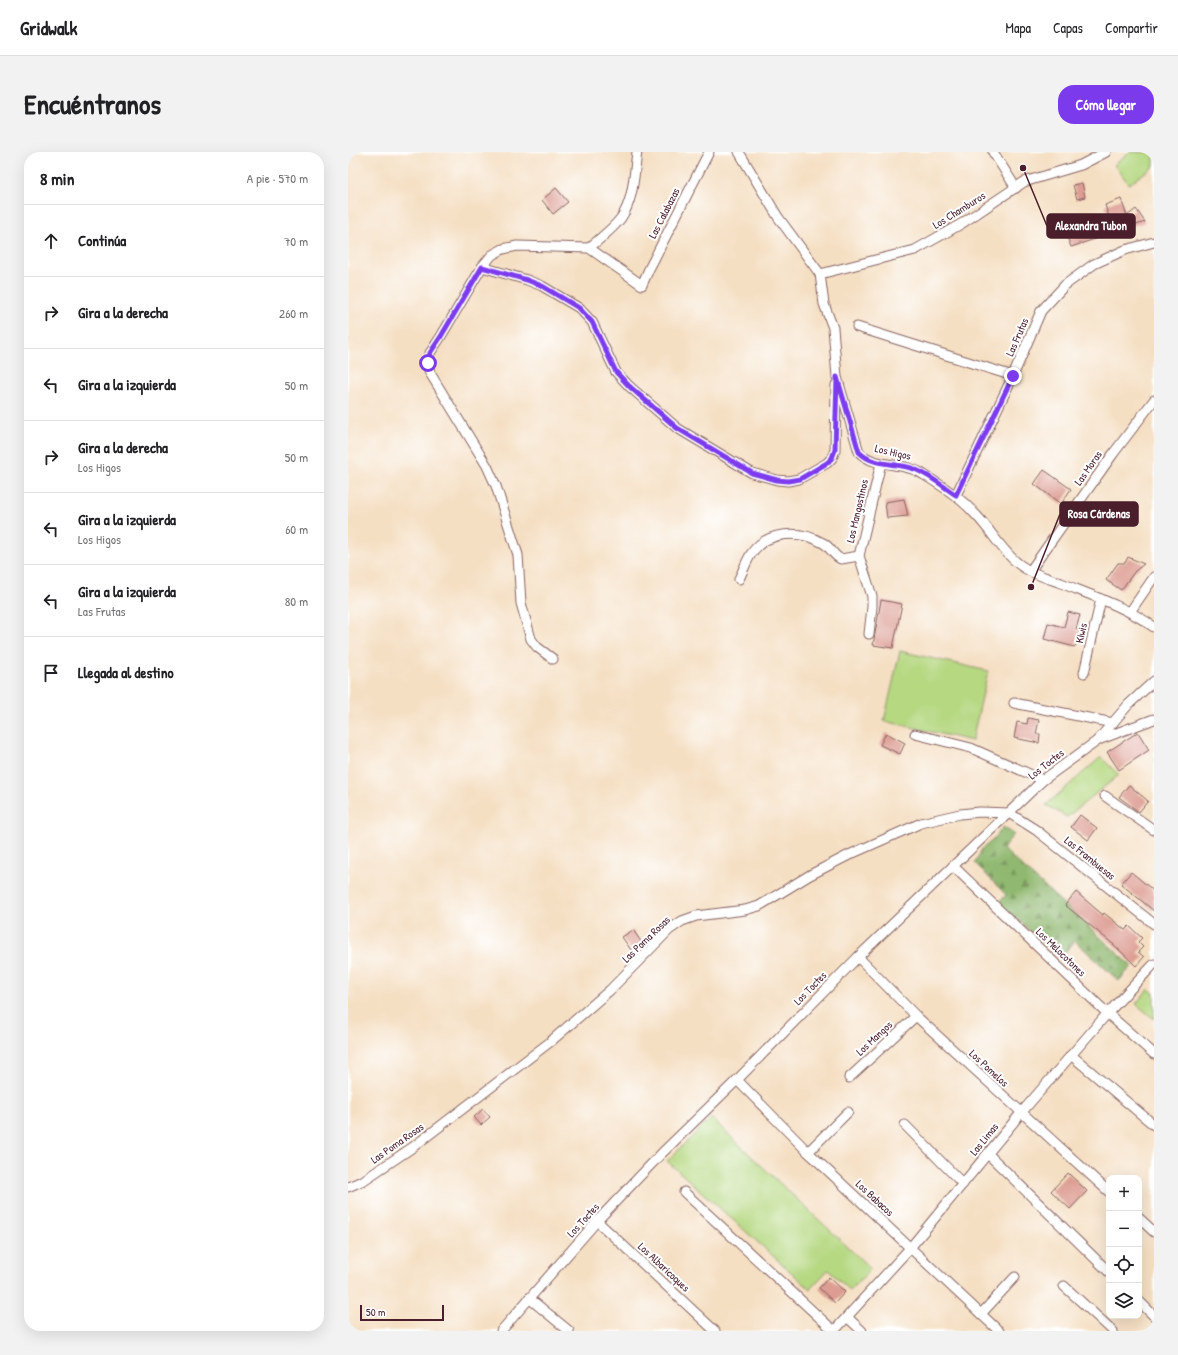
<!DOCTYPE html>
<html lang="es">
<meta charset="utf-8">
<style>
:root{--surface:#fff;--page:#f2f2f2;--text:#202124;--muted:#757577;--line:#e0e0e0;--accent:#7c3aed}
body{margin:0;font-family:"Patrick Hand",sans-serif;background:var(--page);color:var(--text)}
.controls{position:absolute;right:12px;bottom:12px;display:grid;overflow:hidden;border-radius:8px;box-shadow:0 4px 16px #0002}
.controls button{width:36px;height:36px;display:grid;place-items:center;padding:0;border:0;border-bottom:1px solid var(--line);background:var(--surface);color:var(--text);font:20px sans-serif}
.scale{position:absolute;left:12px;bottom:10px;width:84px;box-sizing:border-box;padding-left:4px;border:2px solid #4a1f2b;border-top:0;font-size:11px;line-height:14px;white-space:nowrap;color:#4a1f2b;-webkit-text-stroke:3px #fff;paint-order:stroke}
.stop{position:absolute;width:12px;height:12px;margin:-9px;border:3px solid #7c3aed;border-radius:50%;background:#fff}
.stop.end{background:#7c3aed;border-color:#fff;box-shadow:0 1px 4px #0008}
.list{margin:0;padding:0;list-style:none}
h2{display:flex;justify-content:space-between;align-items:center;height:52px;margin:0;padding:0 16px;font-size:17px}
h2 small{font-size:13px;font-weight:400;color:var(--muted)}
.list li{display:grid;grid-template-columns:26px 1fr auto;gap:12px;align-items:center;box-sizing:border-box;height:72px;padding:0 16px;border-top:1px solid var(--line)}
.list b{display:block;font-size:15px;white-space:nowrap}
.list p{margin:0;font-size:13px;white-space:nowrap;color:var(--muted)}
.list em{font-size:13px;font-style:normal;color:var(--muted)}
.icon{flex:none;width:22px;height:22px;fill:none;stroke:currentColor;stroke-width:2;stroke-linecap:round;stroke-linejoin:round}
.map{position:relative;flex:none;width:806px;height:1179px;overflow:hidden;border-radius:16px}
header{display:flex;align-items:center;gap:24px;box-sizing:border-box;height:56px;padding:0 20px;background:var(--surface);border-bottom:1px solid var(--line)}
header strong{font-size:19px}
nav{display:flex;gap:22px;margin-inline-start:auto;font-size:14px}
.intro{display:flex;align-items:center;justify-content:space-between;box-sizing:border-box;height:96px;padding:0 24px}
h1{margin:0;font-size:28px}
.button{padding:10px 18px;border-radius:16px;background:var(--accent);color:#fff;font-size:14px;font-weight:700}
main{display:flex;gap:24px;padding:0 24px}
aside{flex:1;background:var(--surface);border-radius:16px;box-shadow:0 4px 16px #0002}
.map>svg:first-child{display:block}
.forest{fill:url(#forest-firs);stroke:#6d6c4d}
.park{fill:#b5d881;stroke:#807c56}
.building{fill:#dd9d93}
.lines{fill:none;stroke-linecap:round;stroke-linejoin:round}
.street-casing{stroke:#866260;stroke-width:11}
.street{stroke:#fff;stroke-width:9}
.route{stroke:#7c3aed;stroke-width:5}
.labels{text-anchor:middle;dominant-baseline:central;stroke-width:4;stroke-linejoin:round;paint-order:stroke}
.street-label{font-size:11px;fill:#4a1f2b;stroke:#fff}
.leader{fill:none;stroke:#4a1f2b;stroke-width:1.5}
.callout-dot{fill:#4a1f2b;stroke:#fff;stroke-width:1.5}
.callout{fill:#4a1f2b;stroke:#4a1f2b;stroke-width:1.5}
.callout-label{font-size:12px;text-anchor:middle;font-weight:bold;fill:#fff}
</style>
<header>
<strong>Gridwalk</strong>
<nav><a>Mapa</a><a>Capas</a><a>Compartir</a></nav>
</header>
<div class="intro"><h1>Encuéntranos</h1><a class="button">Cómo llegar</a></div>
<main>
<aside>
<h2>8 min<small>A pie · 570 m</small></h2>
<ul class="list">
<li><svg class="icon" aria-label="ahead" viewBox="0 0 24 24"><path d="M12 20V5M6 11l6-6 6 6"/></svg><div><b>Continúa</b></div><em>70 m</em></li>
<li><svg class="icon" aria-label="right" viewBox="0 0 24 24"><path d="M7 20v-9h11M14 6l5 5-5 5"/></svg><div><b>Gira a la derecha</b></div><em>260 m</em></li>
<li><svg class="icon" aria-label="left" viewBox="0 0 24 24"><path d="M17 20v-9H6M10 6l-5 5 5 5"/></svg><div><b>Gira a la izquierda</b></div><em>50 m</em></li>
<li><svg class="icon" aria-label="right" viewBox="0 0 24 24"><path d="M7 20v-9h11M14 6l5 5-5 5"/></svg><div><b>Gira a la derecha</b><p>Los Higos</p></div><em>50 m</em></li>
<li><svg class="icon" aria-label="left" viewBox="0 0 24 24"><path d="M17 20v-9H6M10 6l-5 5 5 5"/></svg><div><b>Gira a la izquierda</b><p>Los Higos</p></div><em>60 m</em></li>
<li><svg class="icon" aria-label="left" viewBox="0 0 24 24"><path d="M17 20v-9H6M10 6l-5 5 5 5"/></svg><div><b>Gira a la izquierda</b><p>Las Frutas</p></div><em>80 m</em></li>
<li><svg class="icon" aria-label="arrive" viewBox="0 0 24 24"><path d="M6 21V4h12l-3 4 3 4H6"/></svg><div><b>Llegada al destino</b></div></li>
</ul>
</aside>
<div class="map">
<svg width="806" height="1179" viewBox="0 0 806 1179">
<defs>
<pattern id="forest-firs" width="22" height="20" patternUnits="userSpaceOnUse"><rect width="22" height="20" fill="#90b86f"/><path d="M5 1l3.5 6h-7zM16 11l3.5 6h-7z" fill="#78955b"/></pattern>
</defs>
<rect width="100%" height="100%" fill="#fff"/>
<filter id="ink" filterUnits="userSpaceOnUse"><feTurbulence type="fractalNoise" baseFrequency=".025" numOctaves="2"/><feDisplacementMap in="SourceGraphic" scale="8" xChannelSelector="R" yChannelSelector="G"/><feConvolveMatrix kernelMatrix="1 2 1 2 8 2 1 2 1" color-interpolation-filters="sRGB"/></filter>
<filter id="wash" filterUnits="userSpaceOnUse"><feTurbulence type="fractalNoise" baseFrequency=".012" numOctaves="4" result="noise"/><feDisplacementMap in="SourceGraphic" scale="16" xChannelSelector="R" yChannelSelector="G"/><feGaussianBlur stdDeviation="0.9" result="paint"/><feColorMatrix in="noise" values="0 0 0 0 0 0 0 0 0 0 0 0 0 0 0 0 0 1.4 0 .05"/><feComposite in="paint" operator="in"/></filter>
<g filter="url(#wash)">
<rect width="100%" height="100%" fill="#f5dfc3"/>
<polygon class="forest" points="655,675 666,682 655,697 784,814 771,829 727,789 712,806 651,751 658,743 627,711 634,697 645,688"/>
<g class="park">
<polygon points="781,0 806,0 806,14 781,32 766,13"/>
<polygon points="552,499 640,519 624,589 536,569"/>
<polygon points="753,605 771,623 719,665 698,653"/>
<polygon points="800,837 806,841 806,867 788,852"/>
<polygon points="363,966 523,1117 502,1138 480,1118 462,1137 319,1009"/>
</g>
<g id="blocks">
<g class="building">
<polygon points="734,31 737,45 729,47 725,33"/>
<polygon points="208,36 220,50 205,62 194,48"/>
<polygon points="773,47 779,64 788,57 797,70 723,95 719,85 763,71 757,53"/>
<polygon points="696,318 723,337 713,352 686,332"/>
<polygon points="556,347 560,364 539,366 537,350"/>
<polygon points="780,405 796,412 787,419 773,438 758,428 770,411 777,411"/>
<polygon points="533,448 554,452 545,496 525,493"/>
<polygon points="720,460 732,463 728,477 732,479 727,495 696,487 700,471 716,475"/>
<polygon points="680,566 691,568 688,582 692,582 691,591 666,586 669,570 679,572"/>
<polygon points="790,580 801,598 771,618 759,600"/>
<polygon points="538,581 557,591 552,602 532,593"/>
<polygon points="781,633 800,649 791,660 771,645"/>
<polygon points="732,663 749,676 740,688 723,675"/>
<polygon points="783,720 806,739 806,759 773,732"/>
<polygon points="728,740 755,763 756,761 777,778 781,774 794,786 790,790 795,795 790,800 796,805 788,814 765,792 717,753"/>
<polygon points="285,778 294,791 283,798 274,785"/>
<polygon points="135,957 142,965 133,973 126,965"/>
<polygon points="720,1021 739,1039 722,1057 703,1039"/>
<polygon points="481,1125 497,1140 487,1151 471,1136"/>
</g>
</g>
</g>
<g filter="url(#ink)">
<use href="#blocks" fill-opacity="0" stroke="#866260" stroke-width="1"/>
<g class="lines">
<g class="street-casing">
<g id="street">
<path d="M391,0L430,65L472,122L476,152L485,176L489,225L511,300C528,317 554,309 573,321C594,334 611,344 628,363C643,378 654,400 672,413C684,422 699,426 713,431C745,444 778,455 806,475"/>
<polyline points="645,0 668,36"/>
<path d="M241,96C251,87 265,77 273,66C286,47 286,22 289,0"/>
<polyline points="134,115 179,128 194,134 231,156 244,170 268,220 281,234 329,276 404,321 429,328 440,329 451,327 479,311 484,306 487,298 488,233"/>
<polyline points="472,122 567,98 613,72 676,30 733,13 758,0"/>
<polyline points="509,175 665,224"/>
<polyline points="608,343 665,224 693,159 717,133 746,112 777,98 806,90"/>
<polyline points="682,419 765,302 806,248"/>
<path d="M391,427C395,419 398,410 403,402C419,378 453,378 475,391C483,395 485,404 493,407L511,404"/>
<polyline points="782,460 806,425"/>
<polyline points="521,482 524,455 524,444 511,404 533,311"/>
<polyline points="205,507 189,495 183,487 173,451 170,403 148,334 139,314 82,221 80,211 82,201 92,186 134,115 144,103 155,97 169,94 241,96 294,133 301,117 361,0"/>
<polyline points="736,521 753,447"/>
<polyline points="666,551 765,571"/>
<polyline points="567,582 623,596 695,628"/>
<polyline points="750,588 806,567"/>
<polyline points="757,644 806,678"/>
<polyline points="605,714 759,861 806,902"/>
<polyline points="510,805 568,864 761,1040"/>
<polyline points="723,903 806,973"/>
<polyline points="501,926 568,864"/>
<polyline points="389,928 460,1000 651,1179"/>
<polyline points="557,973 615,1032"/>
<polyline points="460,1000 500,960"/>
<polyline points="640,1002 761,1120"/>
<polyline points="0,1035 16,1028 65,995 202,890 262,838 321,778 334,769 348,764 397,758 411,754 462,723 503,702 573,671 612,662 632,660 661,661 688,678 806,772"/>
<polyline points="336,1040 486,1179"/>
<polyline points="791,1066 806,1080"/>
<polyline points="249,1069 367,1179"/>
<polyline points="716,1134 765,1179"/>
<polyline points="181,1146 221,1179"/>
<polyline points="791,1149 806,1164"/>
<polyline points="633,1162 667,1125"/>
<polyline points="499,1165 514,1179"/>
<polyline points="153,1179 249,1069 314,1001 389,928 510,805 695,628 749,589 781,552 806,529"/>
<polyline points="486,1179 562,1096 673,961 758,863 806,812"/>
</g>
</g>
<use href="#street" class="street"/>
</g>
</g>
<g class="lines" filter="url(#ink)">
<path class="route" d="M80,211L82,201L92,186L134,115L179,128L194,134L231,156L244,170L268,220L281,234L329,276L404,321L429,328L440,329L452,327L479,311L484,306L487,298L489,225L511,300C526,315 547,310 566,317C580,322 596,335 608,343L665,224"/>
</g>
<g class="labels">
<g class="street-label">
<text transform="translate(611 58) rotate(-32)">Los Chamburos</text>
<text transform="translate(316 61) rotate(-63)">Las Calabazas</text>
<text transform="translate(669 185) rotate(-66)">Las Frutas</text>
<text transform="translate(545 300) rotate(13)">Los Higos</text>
<text transform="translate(740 316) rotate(-55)">Las Moras</text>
<text transform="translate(509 359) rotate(-77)">Los Mangostinos</text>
<text transform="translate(733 481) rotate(-77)">Kiwis</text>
<text transform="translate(698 612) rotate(-38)">Los Toctes</text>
<text transform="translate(742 706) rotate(39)">Las Frambuesas</text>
<text transform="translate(298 787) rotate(-44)">Las Poma Rosas</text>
<text transform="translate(713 800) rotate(44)">Los Melocotones</text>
<text transform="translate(462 836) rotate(-46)">Los Toctes</text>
<text transform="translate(526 886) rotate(-43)">Los Mangos</text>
<text transform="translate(641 916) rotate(43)">Los Pomelos</text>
<text transform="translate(636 987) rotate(-51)">Las Limas</text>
<text transform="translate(49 991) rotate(-35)">Las Poma Rosas</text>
<text transform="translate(527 1046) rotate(43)">Los Babacos</text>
<text transform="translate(235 1068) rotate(-48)">Los Toctes</text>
<text transform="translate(316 1115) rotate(43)">Los Albaricoques</text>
</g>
</g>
<path class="leader" d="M675 16L699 74M683 435L712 362"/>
<g class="callout-dot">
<circle cx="675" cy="16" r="4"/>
<circle cx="683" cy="435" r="4"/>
</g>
<g class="callout">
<rect x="699" y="62" width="88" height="24" rx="4"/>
<rect x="712" y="350" width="78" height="24" rx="4"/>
</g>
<g class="callout-label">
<text x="743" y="78">Alexandra Tubon</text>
<text x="751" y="366">Rosa Cárdenas</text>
</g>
</svg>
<div class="controls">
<button>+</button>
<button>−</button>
<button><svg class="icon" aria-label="locate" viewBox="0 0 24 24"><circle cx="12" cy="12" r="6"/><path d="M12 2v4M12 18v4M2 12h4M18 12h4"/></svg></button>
<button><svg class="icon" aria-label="layers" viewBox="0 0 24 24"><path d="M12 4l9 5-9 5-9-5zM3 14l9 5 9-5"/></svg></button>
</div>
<div class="scale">50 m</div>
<div class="stop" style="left:80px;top:211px"></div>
<div class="stop end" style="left:665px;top:224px"></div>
</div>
</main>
